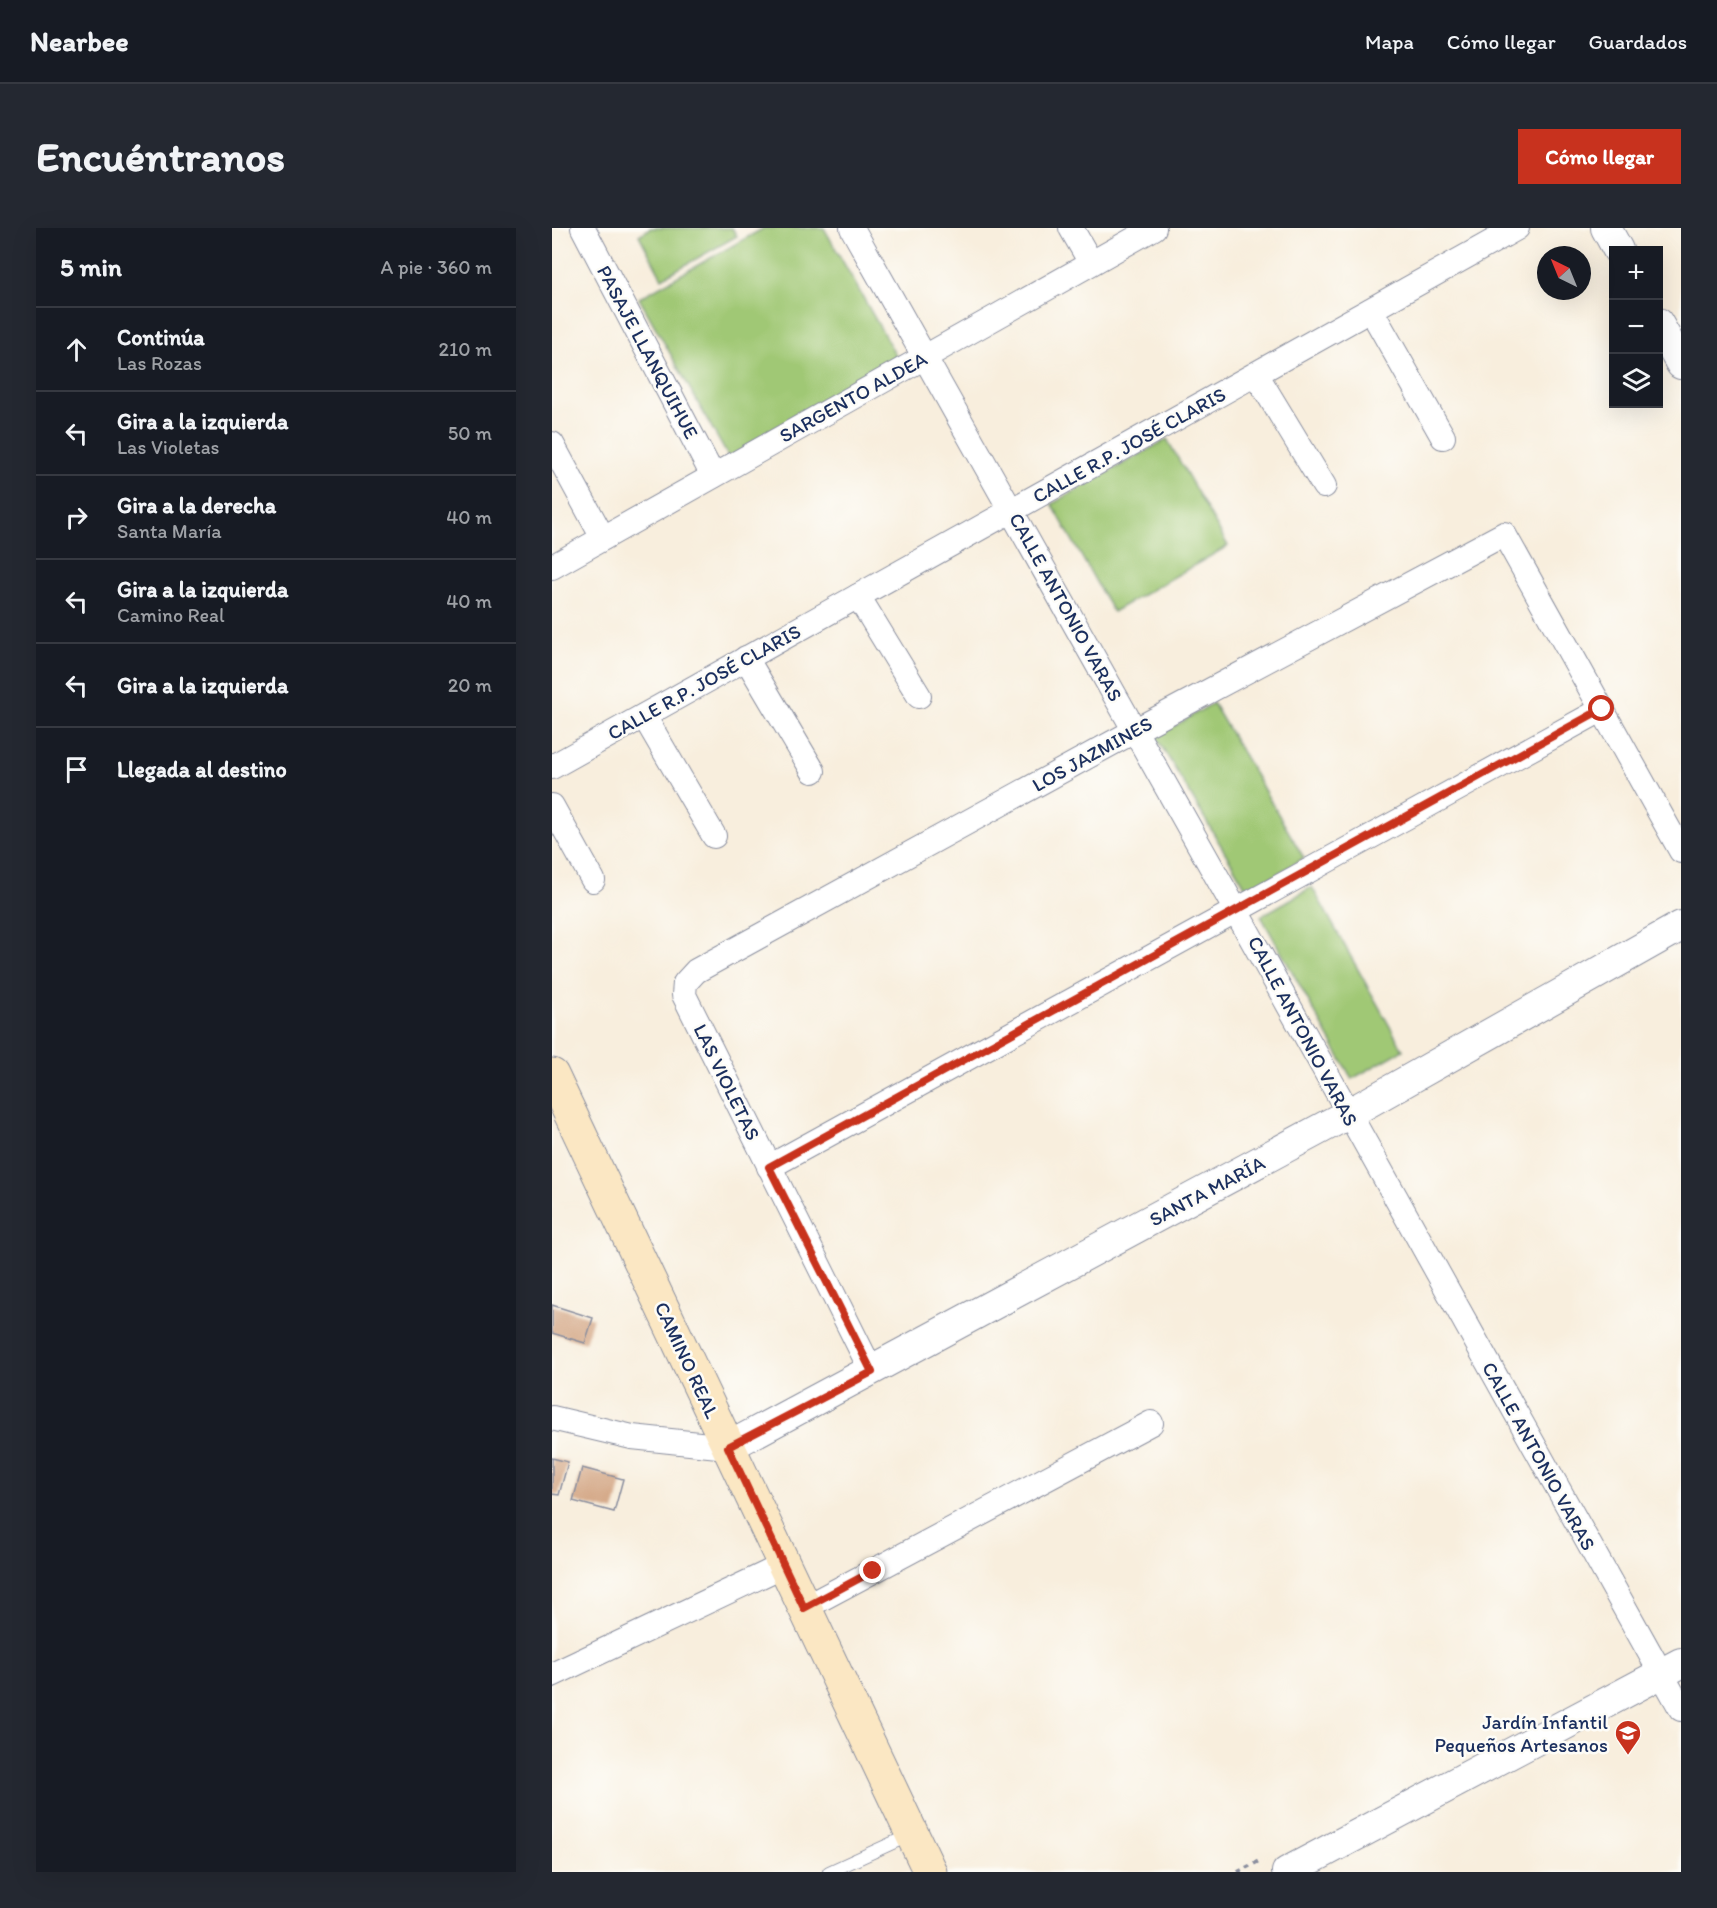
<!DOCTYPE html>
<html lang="es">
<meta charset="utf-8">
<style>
:root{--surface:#171b24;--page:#242831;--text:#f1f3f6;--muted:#9ea1a6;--line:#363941;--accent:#c8321e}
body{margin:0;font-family:Itim,sans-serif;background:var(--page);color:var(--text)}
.controls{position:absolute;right:18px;top:18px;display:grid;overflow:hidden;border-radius:0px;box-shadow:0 6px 24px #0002}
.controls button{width:54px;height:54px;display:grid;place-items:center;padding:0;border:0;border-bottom:2px solid var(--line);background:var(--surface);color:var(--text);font:30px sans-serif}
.compass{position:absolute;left:985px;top:18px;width:54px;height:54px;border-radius:50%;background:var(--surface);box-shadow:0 6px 24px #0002;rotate:317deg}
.stop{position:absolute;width:18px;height:18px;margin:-14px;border:4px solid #c8321e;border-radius:50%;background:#fff}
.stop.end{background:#c8321e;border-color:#fff;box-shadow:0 2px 6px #0008}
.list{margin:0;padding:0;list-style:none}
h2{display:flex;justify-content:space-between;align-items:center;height:78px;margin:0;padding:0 24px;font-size:26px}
h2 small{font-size:20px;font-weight:400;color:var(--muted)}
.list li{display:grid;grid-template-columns:39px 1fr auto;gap:18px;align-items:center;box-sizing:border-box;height:84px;padding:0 24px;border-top:2px solid var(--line)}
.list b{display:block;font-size:22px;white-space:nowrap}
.list p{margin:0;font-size:20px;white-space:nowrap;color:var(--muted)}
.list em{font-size:20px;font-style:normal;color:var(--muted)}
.icon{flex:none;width:33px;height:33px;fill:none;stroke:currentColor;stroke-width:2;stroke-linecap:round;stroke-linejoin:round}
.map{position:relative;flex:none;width:1129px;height:1644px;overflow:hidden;border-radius:0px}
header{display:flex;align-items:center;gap:36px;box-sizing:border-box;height:84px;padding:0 30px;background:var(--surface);border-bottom:2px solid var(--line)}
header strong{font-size:28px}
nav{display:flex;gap:33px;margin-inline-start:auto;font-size:21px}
.intro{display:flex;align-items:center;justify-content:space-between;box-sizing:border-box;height:144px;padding:0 36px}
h1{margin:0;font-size:42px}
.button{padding:15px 27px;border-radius:0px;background:var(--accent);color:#fff;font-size:21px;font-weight:700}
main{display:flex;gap:36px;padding:0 36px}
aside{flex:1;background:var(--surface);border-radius:0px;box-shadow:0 6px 24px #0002}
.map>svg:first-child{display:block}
.green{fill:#a0c874;stroke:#5e7c69;stroke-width:1.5}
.building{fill:#d6ab8b}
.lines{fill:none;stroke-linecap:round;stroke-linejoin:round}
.service-casing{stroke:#8a8e9e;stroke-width:14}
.minor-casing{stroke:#8a8e9e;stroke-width:26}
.tertiary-casing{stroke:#8a8e9e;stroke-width:32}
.secondary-casing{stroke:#8a8e9e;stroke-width:35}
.path{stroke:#8a8e9e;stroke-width:4;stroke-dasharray:4.5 4.5;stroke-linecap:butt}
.service{stroke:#fff;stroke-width:12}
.minor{stroke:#fff;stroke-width:24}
.tertiary{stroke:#fff;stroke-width:30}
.secondary{stroke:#fbe7c3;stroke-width:33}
.route{stroke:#c8321e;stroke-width:8}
.labels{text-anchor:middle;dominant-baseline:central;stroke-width:5;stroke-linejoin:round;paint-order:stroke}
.street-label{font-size:20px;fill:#1b2f5e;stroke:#fdfcf7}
.poi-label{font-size:20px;fill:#1b2f5e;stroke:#fdfcf7;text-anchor:end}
</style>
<header>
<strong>Nearbee</strong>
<nav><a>Mapa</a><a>Cómo llegar</a><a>Guardados</a></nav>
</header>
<div class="intro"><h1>Encuéntranos</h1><a class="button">Cómo llegar</a></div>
<main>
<aside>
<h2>5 min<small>A pie · 360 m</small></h2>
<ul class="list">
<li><svg class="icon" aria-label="ahead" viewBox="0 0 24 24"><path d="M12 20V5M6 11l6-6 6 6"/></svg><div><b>Continúa</b><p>Las Rozas</p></div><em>210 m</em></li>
<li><svg class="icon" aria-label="left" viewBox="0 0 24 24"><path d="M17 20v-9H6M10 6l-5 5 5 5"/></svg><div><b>Gira a la izquierda</b><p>Las Violetas</p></div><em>50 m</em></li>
<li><svg class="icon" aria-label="right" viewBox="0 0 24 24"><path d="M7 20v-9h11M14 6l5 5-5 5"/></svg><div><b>Gira a la derecha</b><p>Santa María</p></div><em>40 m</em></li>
<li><svg class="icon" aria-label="left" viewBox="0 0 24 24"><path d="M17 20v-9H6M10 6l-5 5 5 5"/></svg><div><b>Gira a la izquierda</b><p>Camino Real</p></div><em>40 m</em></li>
<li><svg class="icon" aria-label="left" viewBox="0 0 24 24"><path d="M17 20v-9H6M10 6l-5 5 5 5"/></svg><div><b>Gira a la izquierda</b></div><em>20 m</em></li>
<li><svg class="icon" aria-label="arrive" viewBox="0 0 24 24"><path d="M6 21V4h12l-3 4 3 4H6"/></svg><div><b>Llegada al destino</b></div></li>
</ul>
</aside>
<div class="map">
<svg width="1129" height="1644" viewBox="0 0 1129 1644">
<rect width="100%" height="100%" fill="#fdfcf7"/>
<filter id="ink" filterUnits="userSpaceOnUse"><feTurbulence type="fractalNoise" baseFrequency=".0167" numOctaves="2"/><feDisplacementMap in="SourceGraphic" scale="12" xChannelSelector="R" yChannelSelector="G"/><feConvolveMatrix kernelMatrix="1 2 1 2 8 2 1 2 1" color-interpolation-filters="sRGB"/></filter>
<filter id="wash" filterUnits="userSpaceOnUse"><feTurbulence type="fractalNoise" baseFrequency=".008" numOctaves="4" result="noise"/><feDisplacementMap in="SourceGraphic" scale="24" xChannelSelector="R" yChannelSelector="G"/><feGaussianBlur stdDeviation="1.35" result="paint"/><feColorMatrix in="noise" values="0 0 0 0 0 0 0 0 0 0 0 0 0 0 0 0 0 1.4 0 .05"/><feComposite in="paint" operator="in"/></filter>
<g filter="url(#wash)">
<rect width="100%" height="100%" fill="#f8eedd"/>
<g class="green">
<polygon points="99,0 180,0 185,8 110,50 87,7"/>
<polygon points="212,0 272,0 348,135 178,232 87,70"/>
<polygon points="615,211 676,318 561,384 500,276"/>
<polygon points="661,475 752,630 696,663 604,509"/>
<polygon points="760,659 851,822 800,851 709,688"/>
</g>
<g id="blocks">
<g class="building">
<polygon points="0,1077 41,1090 33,1115 0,1105"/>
<polygon points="0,1230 16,1234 7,1267 0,1266"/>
<polygon points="30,1240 71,1251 62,1284 21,1273"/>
</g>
</g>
</g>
<g filter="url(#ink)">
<use href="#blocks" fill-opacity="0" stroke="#8a8e9e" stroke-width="1.5"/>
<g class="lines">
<g class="service-casing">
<polyline id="service" points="277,1644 358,1607"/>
</g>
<g class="minor-casing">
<g id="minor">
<polyline points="31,0 161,248"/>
<path d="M300,0C577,493 856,986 1129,1481"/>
<polyline points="519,0 539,35"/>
<polyline points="819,82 891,209"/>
<polyline points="704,146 772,258"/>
<polyline points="0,216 51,310"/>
<polyline points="0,339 602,0"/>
<polyline points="306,368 367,468"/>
<polyline points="194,430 261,543"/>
<polyline points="92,488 162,608"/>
<polyline points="0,539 965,0"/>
<polyline points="0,578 41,652"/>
<polyline points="217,939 1051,481"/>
<polyline points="320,1144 132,767 133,755 144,743 584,502 952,306 1129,623"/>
<polyline points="0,1190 80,1209 176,1219"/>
<polyline points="252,1380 599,1195"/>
<polyline points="0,1447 232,1337"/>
</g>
</g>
<g class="tertiary-casing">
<g id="tertiary">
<polyline points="1054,0 1066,22"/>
<polyline points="1106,95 1129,136"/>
<polyline points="176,1219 796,886 1129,698"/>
<polyline points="735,1644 1129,1435"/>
</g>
</g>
<g class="secondary-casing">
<polyline id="secondary" points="0,847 378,1644"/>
</g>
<polyline class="path" points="686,1644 707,1633"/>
<use href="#service" class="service"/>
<use href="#minor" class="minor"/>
<use href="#tertiary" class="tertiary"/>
<use href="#secondary" class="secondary"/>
</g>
</g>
<g class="lines" filter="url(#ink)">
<polyline class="route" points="321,1343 252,1380 176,1219 320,1144 217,939 1050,481"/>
</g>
<defs>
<g id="school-pin" transform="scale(1.35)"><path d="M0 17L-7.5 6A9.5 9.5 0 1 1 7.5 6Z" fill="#c8321e" stroke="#fdfcf7"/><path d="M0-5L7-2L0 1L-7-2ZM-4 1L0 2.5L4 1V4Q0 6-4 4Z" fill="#fff"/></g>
</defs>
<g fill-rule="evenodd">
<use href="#school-pin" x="1076" y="1505"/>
</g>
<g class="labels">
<g class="street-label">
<text transform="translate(96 124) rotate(62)">PASAJE LLANQUIHUE</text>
<text transform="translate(301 169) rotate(-29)">SARGENTO ALDEA</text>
<text transform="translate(577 217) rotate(-29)">CALLE R.P. JOSÉ CLARIS</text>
<text transform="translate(514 379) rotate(61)">CALLE ANTONIO VARAS</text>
<text transform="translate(152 454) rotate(-29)">CALLE R.P. JOSÉ CLARIS</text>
<text transform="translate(540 526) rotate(-29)">LOS JAZMINES</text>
<text transform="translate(751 803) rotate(62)">CALLE ANTONIO VARAS</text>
<text transform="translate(175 854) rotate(64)">LAS VIOLETAS</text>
<text transform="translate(655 963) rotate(-28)">SANTA MARÍA</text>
<text transform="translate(135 1132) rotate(65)">CAMINO REAL</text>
<text transform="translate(987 1228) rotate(61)">CALLE ANTONIO VARAS</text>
</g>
<g class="poi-label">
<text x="1056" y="1494">Jardín Infantil<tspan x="1056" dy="23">Pequeños Artesanos</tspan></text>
</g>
</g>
</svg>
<div class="controls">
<button>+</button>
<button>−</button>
<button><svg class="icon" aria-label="layers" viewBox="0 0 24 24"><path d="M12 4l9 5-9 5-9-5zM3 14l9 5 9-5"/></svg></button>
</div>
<svg class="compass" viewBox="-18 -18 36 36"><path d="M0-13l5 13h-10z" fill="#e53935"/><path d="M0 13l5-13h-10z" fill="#9ea1a6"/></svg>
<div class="stop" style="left:1050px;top:481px"></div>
<div class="stop end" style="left:321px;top:1343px"></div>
</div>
</main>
